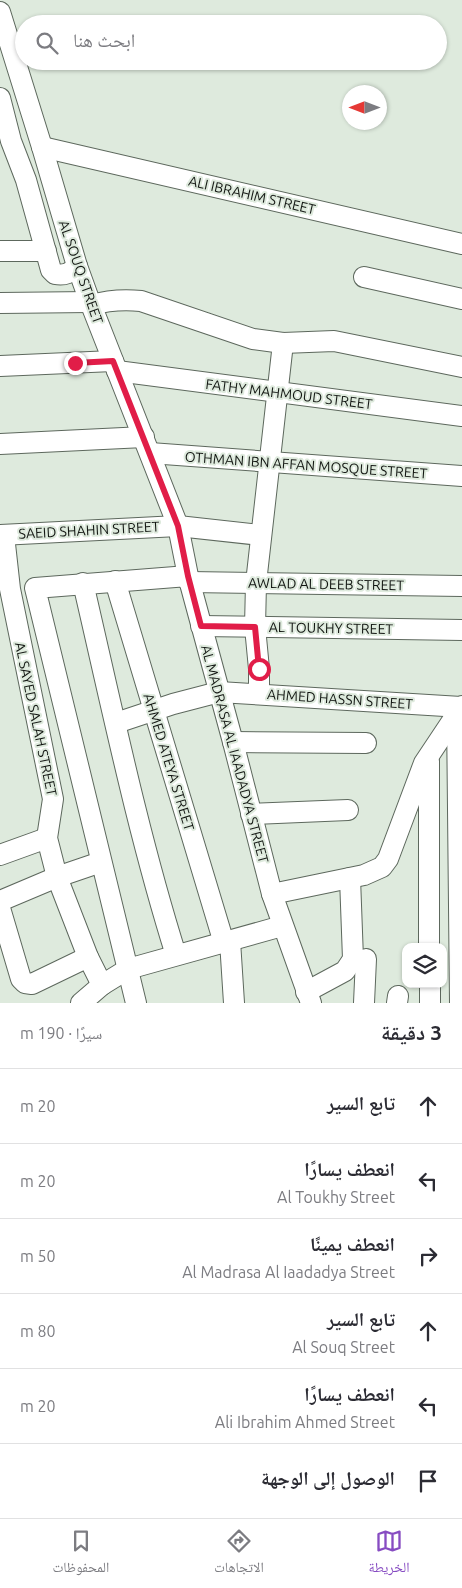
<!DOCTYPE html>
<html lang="ar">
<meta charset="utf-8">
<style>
:root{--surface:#fff;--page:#f7f7f7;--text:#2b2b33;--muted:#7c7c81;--line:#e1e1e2;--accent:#874cc2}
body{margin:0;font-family:Ubuntu,"Noto Naskh Arabic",sans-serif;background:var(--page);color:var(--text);direction:rtl}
.controls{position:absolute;right:15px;bottom:15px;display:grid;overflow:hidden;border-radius:10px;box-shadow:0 1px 4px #0004}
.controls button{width:45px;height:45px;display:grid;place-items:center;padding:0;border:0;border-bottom:1px solid var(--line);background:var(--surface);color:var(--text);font:25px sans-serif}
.compass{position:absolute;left:342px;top:85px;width:45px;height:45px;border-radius:50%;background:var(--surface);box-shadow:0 1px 4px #0004;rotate:270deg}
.stop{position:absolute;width:15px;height:15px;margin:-11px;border:4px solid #e11d48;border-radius:50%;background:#fff}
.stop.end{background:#e11d48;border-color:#fff;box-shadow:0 1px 5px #0008}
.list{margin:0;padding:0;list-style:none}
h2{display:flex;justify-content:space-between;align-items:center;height:65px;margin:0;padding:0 20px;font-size:21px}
h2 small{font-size:16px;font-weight:400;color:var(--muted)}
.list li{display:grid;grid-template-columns:32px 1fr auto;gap:15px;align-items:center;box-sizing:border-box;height:75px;padding:0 20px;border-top:1px solid var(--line)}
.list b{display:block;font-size:19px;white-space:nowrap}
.list p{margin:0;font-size:16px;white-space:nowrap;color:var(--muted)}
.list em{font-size:16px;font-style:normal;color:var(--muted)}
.icon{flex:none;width:28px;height:28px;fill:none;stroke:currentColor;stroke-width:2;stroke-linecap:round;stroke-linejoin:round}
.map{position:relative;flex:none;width:462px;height:1003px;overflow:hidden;direction:ltr}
.search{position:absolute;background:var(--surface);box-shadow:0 1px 4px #0004;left:15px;right:15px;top:15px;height:55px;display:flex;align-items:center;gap:12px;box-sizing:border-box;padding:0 18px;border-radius:28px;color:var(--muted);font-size:19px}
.sheet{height:515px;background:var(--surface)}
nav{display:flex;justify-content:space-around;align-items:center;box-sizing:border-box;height:70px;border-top:1px solid var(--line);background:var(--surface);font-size:14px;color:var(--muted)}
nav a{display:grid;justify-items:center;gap:2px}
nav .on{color:var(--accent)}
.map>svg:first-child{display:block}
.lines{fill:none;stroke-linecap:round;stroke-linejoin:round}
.minor-casing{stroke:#5d685d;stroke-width:22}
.minor{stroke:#fff;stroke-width:20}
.route{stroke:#e11d48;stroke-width:6}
.labels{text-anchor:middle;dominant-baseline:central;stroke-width:4;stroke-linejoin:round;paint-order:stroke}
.street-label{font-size:14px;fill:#131713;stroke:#deeadd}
</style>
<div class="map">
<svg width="462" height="1003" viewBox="0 0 462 1003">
<rect width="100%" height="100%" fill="#deeadd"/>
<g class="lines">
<g class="minor-casing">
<g id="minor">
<polyline points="0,12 42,147 77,266 90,302 178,526 188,576 233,742 272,894 311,1003"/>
<path d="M0,98L11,141L26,180L51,270L55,274C65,276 70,273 77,266"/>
<polyline points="42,147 462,244"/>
<polyline points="0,251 46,251"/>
<polyline points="364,277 462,299"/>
<polyline points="0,303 90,302"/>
<path d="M91,305C109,300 123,299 141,301L253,339L283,343L334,341L462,367"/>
<polyline points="0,366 113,361"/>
<polyline points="117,371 462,416"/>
<polyline points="0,444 144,437"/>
<polyline points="150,453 462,476"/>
<polyline points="0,535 178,526 260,535"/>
<polyline points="4,535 10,589 53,799 47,838 57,877 88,957 102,985"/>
<polyline points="115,581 224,943"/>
<polyline points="189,582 462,586"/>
<path d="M83,583C112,708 138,834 176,955"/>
<polyline points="201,626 462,630"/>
<polyline points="259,694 259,669 255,627 256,583 283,343"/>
<polyline points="457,712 460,1003"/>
<polyline points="116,723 173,704 219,692 461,707"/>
<polyline points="233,742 366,743"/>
<polyline points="429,761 429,947"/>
<polyline points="251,814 348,810"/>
<polyline points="0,855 47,838"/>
<polyline points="272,894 364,875 382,867 388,859 424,763 462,706"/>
<polyline points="0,901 57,877 101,862"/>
<polyline points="0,908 21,979 25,983 32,984 88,957"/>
<polyline points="230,941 234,1003"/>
<polyline points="430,984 430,1003"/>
<polyline points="306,992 345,971 353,959 350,878"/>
<polyline points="81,1003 102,985 128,969 282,926"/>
<polyline points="136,1003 35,588 188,576"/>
<polyline points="364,1003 366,959"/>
<polyline points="397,1003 398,996"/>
</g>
</g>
<use href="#minor" class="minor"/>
</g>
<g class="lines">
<polyline class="route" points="75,363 113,361 178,526 188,576 201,626 255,627 259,669"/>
</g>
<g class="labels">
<g class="street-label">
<text transform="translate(252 195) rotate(13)">ALI IBRAHIM STREET</text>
<text transform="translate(81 272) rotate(71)">AL SOUQ STREET</text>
<text transform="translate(289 394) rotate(7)">FATHY MAHMOUD STREET</text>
<text transform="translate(306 465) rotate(4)">OTHMAN IBN AFFAN MOSQUE STREET</text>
<text transform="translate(89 530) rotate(-3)">SAEID SHAHIN STREET</text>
<text transform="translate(326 584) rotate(1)">AWLAD AL DEEB STREET</text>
<text transform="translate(331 628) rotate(1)">AL TOUKHY STREET</text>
<text transform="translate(340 699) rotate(4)">AHMED HASSN STREET</text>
<text transform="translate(36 719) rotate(78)">AL SAYED SALAH STREET</text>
<text transform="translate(235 754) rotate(75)">AL MADRASA AL IAADADYA STREET</text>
<text transform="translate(169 762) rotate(73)">AHMED ATEYA STREET</text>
</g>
</g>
</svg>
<div class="controls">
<button><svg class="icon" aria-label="layers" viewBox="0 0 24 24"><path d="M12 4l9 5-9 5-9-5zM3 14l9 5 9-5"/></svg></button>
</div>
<svg class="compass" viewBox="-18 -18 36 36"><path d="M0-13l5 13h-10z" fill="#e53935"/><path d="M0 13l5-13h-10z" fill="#7c7c81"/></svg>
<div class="stop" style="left:259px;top:669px"></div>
<div class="stop end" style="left:75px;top:363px"></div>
<div class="search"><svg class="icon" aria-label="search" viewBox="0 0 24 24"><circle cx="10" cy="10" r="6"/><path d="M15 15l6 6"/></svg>ابحث هنا</div>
</div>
<section class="sheet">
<h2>3 دقيقة<small>سيرًا · 190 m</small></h2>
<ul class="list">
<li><svg class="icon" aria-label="ahead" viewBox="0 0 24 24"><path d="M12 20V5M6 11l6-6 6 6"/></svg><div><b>تابع السير</b></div><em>20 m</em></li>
<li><svg class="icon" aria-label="left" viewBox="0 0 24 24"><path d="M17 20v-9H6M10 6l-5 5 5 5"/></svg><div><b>انعطف يسارًا</b><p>Al Toukhy Street</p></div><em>20 m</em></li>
<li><svg class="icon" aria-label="right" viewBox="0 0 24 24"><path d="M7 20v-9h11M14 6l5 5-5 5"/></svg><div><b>انعطف يمينًا</b><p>Al Madrasa Al Iaadadya Street</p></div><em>50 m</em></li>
<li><svg class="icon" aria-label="ahead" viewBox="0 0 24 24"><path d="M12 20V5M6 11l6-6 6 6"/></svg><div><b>تابع السير</b><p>Al Souq Street</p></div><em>80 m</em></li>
<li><svg class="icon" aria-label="left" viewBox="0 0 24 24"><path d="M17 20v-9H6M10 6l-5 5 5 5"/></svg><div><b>انعطف يسارًا</b><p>Ali Ibrahim Ahmed Street</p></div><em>20 m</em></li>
<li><svg class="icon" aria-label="arrive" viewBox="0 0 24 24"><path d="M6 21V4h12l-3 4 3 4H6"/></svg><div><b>الوصول إلى الوجهة</b></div></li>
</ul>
</section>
<nav>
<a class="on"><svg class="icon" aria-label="map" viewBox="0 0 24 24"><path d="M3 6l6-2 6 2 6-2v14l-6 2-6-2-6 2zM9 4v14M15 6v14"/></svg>الخريطة</a>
<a><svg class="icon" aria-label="directions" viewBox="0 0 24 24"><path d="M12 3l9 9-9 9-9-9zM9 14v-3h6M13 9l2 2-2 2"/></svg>الاتجاهات</a>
<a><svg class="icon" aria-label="saved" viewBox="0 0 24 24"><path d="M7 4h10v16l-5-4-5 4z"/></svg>المحفوظات</a>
</nav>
